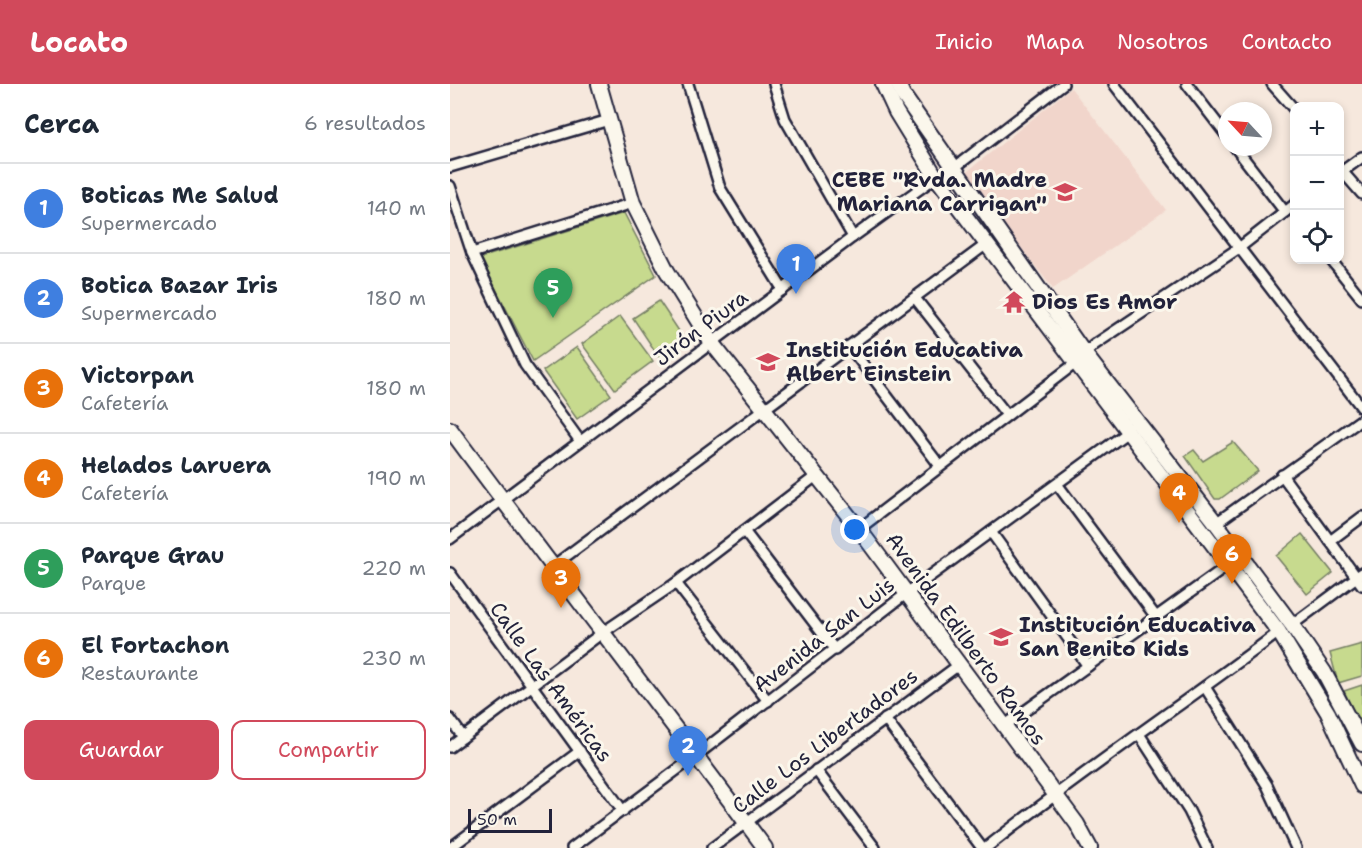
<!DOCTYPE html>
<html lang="es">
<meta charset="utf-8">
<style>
:root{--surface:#fff;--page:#f6f6f7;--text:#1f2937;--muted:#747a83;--line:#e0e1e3;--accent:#d1495b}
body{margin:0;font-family:"Shantell Sans",sans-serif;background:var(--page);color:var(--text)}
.controls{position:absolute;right:18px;top:18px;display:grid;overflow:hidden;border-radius:12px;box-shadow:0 3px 9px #0003}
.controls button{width:54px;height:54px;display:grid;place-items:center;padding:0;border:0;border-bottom:2px solid var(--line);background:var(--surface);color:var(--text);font:30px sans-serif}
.compass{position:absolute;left:768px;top:18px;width:54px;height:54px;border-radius:50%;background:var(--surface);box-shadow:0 3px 9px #0003;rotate:296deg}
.scale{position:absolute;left:18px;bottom:15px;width:84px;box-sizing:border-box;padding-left:6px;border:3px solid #22223b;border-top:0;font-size:16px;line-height:21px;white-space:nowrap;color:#22223b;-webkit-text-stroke:4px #fbf7ec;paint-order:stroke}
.you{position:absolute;left:405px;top:446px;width:21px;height:21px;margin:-15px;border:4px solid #fff;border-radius:50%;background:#1a73e8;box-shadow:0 0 0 9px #1a73e833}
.badge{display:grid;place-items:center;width:39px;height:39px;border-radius:50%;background:var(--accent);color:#fff;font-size:20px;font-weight:700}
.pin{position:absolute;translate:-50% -50px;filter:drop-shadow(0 2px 3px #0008)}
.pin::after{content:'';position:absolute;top:32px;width:21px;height:18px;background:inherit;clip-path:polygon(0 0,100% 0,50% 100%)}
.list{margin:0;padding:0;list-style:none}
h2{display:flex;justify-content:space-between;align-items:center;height:78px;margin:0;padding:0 24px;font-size:26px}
h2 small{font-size:20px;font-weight:400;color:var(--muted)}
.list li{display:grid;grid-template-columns:39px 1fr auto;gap:18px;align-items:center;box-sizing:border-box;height:90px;padding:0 24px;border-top:2px solid var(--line)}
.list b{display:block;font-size:22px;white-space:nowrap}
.list p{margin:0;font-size:20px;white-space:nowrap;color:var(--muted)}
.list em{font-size:20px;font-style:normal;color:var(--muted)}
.actions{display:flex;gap:12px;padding:18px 24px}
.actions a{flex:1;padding:14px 0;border:2px solid var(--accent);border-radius:12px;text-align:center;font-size:21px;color:var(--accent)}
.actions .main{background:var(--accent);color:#fff}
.icon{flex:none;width:33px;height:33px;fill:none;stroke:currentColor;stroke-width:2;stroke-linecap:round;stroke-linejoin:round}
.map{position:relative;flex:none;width:912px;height:764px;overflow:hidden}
header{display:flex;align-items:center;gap:36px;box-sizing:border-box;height:84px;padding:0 30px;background:var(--accent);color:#fff}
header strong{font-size:28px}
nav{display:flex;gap:33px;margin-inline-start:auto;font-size:21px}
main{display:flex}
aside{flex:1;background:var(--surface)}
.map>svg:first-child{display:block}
.built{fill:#f1d5cb}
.green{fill:#c7da8e;stroke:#747e64;stroke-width:1.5}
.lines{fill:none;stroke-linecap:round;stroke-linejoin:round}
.street-casing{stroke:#22223b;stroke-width:14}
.secondary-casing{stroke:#22223b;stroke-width:18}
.street{stroke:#fbf7ec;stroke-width:9}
.secondary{stroke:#fbf7ec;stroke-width:14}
.labels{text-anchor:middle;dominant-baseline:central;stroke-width:6;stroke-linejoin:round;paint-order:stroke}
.poi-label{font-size:21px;font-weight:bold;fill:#22223b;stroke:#fbf7ec;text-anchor:start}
.street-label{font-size:21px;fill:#22223b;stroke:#fbf7ec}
</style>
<header>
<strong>Locato</strong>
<nav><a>Inicio</a><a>Mapa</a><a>Nosotros</a><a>Contacto</a></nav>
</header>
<main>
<aside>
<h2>Cerca<small>6 resultados</small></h2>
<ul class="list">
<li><span class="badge" style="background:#3f7fe0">1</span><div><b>Boticas Me Salud</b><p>Supermercado</p></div><em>140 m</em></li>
<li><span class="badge" style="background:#3f7fe0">2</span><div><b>Botica Bazar Iris</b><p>Supermercado</p></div><em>180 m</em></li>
<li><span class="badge" style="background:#e8710a">3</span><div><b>Victorpan</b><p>Cafetería</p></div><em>180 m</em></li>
<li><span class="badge" style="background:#e8710a">4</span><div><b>Helados Laruera</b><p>Cafetería</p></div><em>190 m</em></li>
<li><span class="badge" style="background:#2e9e5b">5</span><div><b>Parque Grau</b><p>Parque</p></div><em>220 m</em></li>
<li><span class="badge" style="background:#e8710a">6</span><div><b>El Fortachon</b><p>Restaurante</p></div><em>230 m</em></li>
</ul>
<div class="actions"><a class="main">Guardar</a><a>Compartir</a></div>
</aside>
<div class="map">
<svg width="912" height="764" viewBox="0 0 912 764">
<rect width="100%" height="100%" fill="#f6e8dd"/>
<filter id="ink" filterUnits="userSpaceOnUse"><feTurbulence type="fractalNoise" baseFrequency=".0167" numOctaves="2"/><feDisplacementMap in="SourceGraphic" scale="12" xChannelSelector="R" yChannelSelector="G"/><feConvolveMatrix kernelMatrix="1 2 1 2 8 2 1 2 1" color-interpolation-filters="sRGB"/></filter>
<g filter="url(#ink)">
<polygon class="built" points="621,4 716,126 603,205 514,90"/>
<g class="green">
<polygon points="174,129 206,191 83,277 30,174"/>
<polygon points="209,217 237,259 211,276 183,234"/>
<polygon points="170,232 203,277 165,305 132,260"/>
<polygon points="127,263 161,311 127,335 93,287"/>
<polygon points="783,358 808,387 770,415 765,415 735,372 744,366 753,377"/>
<polygon points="852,450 883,489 857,510 826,472"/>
<polygon points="912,560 912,592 888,599 880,569"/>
<polygon points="912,601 912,645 894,607"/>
</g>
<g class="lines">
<g class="street-casing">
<g id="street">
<polyline points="238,0 270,104 333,206"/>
<polyline points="324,0 335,35 403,153"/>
<polyline points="664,0 912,324"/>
<polyline points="737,0 777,52"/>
<polyline points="822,0 844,25"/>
<polyline points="785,63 835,128"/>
<polyline points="0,83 159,36"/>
<polyline points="892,87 912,110"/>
<polyline points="890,89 912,73"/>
<polyline points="0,102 22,169 75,281 130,357"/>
<polyline points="22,169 183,119"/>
<polyline points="881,176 912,215"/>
<polyline points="465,214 557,331"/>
<polyline points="399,262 490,382"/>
<polyline points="832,391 912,501"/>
<polyline points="607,400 706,533"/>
<polyline points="766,439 912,335"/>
<polyline points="409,445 627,278 644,261 789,164 844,121"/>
<polyline points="294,447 385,566"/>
<polyline points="541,448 638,582"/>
<polyline points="0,455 403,153 486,93 504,84 613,0"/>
<polyline points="880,457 912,433"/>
<polyline points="103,482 538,159"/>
<polyline points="0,489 173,727"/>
<polyline points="226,499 318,617"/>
<polyline points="842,541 912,489"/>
<polyline points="755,603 817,701 846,764"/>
<polyline points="0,635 13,653"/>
<polyline points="435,635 532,764"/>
<polyline points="554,642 780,480"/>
<polyline points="689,650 739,727 757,764"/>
<polyline points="0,663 152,549 226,499 366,392"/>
<polyline points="366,686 425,764"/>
<polyline points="0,764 130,667"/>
<polyline points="122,764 247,671 457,509 679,347"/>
<polyline points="262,764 510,580"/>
<path d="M536,764C631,688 732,621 829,548"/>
</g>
</g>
<g class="secondary-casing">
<g id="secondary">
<polyline points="149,0 183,119 217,187 261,258 409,445 627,740 640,764"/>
<polyline points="433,0 446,28 486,93 829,548 878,629 912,702"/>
<polyline points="448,0 453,11 634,269 766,439 842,541 874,588 912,660"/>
<path d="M0,345C104,486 211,624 315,764"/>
</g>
</g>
<use href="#street" class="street"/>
<use href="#secondary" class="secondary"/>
</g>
</g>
<defs>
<g id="school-bare" transform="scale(1.8)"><path d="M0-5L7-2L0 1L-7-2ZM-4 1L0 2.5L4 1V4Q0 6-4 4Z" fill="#d1495b" stroke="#fbf7ec" stroke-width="2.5" paint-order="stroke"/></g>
<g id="temple-bare" transform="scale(1.8)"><path d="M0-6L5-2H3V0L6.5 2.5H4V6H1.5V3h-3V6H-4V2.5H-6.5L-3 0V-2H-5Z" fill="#d1495b" stroke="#fbf7ec" stroke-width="2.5" paint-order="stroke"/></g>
</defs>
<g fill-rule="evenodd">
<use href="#school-bare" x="615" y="108"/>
<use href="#temple-bare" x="564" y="218"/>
<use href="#school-bare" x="318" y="278"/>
<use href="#school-bare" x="551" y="553"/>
</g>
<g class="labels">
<g class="poi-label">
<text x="597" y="96" text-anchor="end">CEBE "Rvda. Madre<tspan x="597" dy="24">Mariana Carrigan"</tspan></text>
<text x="582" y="218">Dios Es Amor</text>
<text x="336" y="266">Institución Educativa<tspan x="336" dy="24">Albert Einstein</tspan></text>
<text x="569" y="541">Institución Educativa<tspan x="569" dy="24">San Benito Kids</tspan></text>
</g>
<g class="street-label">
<text transform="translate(251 244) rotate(-37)">Jirón Piura</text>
<text transform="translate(374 551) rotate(-38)">Avenida San Luis</text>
<text transform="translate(516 555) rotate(54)">Avenida Edilberto Ramos</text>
<text transform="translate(101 598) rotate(54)">Calle Las Américas</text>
<text transform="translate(375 657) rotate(-37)">Calle Los Libertadores</text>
</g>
</g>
</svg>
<div class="controls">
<button>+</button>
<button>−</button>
<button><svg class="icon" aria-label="locate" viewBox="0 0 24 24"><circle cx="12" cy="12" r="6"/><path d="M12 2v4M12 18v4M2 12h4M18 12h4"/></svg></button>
</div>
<svg class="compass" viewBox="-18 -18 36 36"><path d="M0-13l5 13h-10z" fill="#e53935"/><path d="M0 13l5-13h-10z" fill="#747a83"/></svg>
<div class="scale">50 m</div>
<div class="you"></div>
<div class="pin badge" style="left:346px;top:210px;background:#3f7fe0">1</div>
<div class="pin badge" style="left:238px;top:692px;background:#3f7fe0">2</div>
<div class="pin badge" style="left:111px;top:524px;background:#e8710a">3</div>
<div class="pin badge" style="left:729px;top:439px;background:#e8710a">4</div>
<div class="pin badge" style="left:103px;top:234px;background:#2e9e5b">5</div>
<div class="pin badge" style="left:782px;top:500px;background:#e8710a">6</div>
</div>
</main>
